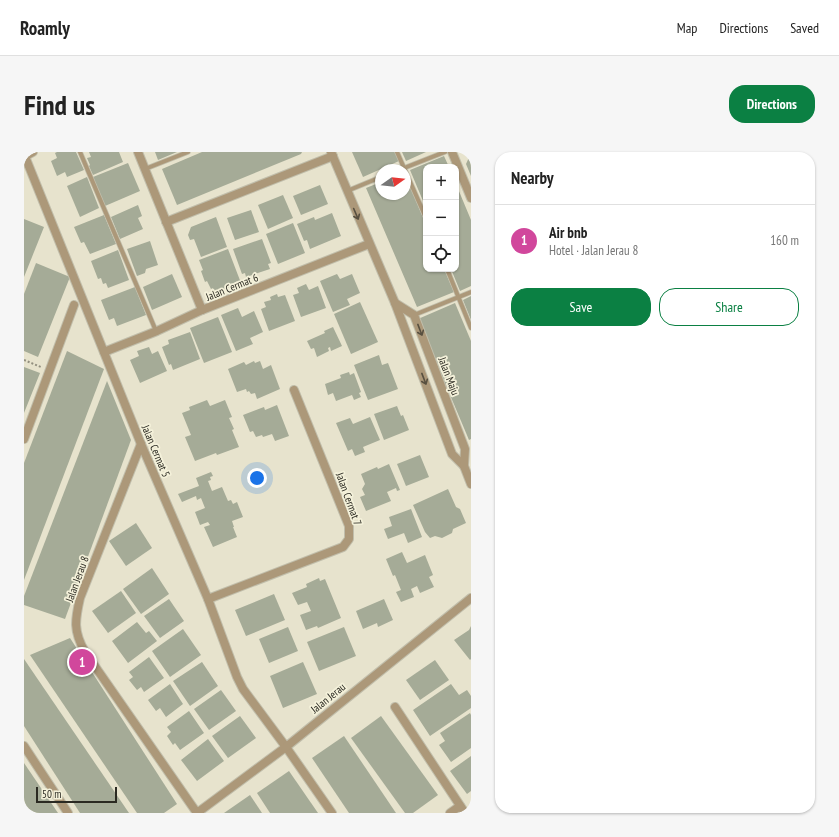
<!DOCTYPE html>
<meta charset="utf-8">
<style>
:root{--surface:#fff;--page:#f6f6f6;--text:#222;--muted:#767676;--line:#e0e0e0;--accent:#0b8043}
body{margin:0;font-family:"PT Sans Narrow",sans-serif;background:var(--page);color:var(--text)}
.controls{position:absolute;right:12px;top:12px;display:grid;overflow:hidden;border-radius:8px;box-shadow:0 1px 3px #0004}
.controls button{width:36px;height:36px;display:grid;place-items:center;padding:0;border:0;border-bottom:1px solid var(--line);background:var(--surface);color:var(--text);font:20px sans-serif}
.compass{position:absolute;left:351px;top:12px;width:36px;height:36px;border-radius:50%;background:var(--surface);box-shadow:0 1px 3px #0004;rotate:75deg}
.scale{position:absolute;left:12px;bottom:10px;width:81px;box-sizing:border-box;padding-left:4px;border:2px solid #2b2a22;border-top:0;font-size:11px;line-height:14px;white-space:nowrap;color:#2b2a22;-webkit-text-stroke:3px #f4f1da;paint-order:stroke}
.you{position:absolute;left:233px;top:326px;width:14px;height:14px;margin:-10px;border:3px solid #fff;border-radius:50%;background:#1a73e8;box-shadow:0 0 0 6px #1a73e833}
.badge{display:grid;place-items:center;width:26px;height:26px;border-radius:50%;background:var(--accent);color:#fff;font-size:13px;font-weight:700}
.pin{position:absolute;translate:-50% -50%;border:2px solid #fff;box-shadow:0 1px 4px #0006}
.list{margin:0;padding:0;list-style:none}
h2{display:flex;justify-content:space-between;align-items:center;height:52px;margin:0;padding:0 16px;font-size:17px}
h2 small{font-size:13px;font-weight:400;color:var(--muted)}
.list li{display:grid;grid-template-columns:26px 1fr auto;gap:12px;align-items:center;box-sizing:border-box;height:72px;padding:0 16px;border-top:1px solid var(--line)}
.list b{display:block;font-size:15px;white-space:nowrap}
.list p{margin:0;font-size:13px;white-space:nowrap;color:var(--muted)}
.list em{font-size:13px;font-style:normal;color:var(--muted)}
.actions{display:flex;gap:8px;padding:12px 16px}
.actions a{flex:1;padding:9px 0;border:1px solid var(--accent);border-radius:16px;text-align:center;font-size:14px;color:var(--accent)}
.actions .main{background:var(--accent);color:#fff}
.icon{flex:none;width:22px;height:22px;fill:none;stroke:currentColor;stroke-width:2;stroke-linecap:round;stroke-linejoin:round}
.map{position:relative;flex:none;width:447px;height:661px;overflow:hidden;border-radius:16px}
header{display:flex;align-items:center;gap:24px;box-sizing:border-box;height:56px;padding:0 20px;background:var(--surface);border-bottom:1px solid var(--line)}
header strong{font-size:19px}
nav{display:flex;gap:22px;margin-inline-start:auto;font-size:14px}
.intro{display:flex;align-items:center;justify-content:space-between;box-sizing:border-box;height:96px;padding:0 24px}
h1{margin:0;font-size:28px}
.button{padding:10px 18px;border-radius:16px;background:var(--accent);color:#fff;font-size:14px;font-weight:700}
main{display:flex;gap:24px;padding:0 24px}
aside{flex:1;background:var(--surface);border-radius:16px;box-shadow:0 1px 3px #0004}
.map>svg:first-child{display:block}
.building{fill:#a5ab97}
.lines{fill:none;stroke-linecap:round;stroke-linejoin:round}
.service-casing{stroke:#c1beab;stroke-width:5.5}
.minor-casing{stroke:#c1beab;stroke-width:10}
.path{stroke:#918e7e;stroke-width:2;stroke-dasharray:2 2;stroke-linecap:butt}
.service{stroke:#ac9879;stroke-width:4}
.minor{stroke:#ac9879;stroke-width:8}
.oneway{stroke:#585040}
.labels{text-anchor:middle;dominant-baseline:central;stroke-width:3.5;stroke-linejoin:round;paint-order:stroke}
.street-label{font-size:11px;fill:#2b2a22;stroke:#f4f1da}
</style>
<header>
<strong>Roamly</strong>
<nav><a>Map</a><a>Directions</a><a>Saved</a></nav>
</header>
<div class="intro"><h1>Find us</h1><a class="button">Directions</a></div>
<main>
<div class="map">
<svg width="447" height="661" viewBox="0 0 447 661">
<rect width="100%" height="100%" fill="#e7e3cd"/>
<g class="building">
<polygon points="33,0 52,0 60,18 43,25 41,20 33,24 27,9 33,6 31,1"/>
<polygon points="65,0 95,0 99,10 69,23 65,14 66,13 63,6 67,5"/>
<polygon points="131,0 153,0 134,8"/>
<polygon points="178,0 278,0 277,2 153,53 138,17"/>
<polygon points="328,0 371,0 375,9 339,25"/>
<polygon points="378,0 402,0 382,9"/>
<polygon points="447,1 447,24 442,12"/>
<polygon points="420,4 425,15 402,15 402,56 386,18"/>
<polygon points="104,11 116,39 81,54 69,25"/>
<polygon points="381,22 402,73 402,117 420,117 430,140 393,155 342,36 357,30 357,42 381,42"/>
<polygon points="63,25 75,56 56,65 43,34"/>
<polygon points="432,32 447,68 447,134 436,139 427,117 432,117"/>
<polygon points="296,33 304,52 277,63 269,44"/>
<polygon points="259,43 269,66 244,77 234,53"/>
<polygon points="114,53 118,64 114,66 119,77 96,87 87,65"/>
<polygon points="227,58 235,80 211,88 203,66"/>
<polygon points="308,61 317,84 286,97 283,88 280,89 273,72 290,65 291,68"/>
<polygon points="80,63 92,92 66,102 60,90 57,91 50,75"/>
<polygon points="192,65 203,95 177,105 170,87 166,88 164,83 167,75"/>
<polygon points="0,67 20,75 0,125"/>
<polygon points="269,71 281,101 254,112 242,82"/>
<polygon points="238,87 247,111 244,112 246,117 222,125 221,121 218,122 209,97"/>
<polygon points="126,89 134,113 122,117 121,121 113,124 103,97"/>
<polygon points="204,97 217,131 191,141 189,136 187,137 183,129 181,130 177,119 179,118 175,108"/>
<polygon points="94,98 105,128 84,136 82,131 79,132 77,126 74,127 67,109"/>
<polygon points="12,111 46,125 14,205 0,199 0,142"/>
<polygon points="148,122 158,145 128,158 119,135"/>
<polygon points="313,122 316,127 328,122 336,141 323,147 326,153 309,160 296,129"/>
<polygon points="282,132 285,138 294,134 302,156 277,165 269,143 275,141 273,136"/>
<polygon points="111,135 122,163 93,174 90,166 85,168 77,148"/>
<polygon points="253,142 254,145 261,143 271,169 245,179 237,157 242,155 240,150 247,148 246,145"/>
<polygon points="447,144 447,168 439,148"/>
<polygon points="336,150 354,190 327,202 310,162"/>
<polygon points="431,151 447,189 447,287 445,288 394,167"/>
<polygon points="214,156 218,165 230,159 239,180 226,186 229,192 212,199 197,163"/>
<polygon points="194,165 208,200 180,211 166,176"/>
<polygon points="309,175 318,194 307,199 306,195 304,196 305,199 293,205 290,196 287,197 283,189 301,181 300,179"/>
<polygon points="166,180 176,207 149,218 147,212 145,213 138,195 145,192 144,188"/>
<polygon points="125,195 128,202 134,199 143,219 116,231 106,208 115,204 113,199"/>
<polygon points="43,199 80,217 0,428 0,311"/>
<polygon points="355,203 358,213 364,211 374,237 344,248 330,213"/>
<polygon points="230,209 231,211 236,209 239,217 247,213 256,237 233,247 231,241 227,242 225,239 223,240 222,237 213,240 204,217 220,210 222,213"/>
<polygon points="0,215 16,221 0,261"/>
<polygon points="325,220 326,223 330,221 337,240 335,241 337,245 330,248 328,243 312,249 309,241 304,243 301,232 317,226 316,223"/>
<polygon points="83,229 107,288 41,467 0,453 0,444"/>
<polygon points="183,248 186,254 201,248 208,265 205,266 210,277 208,278 215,295 193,303 192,301 171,309 161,285 167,283 158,261 166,258 165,255"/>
<polygon points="253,253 265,284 251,289 248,282 239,285 238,283 232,285 229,279 226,280 219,263 240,255 241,258"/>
<polygon points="373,254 377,264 379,263 385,278 360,288 350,262"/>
<polygon points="346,265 356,288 339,295 341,300 331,304 328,297 324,299 312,271 326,266 329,272"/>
<polygon points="396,303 405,325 382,334 373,312"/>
<polygon points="365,312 376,338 373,339 372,336 363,340 367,349 342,359 336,345 341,343 338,337 341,332 337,322 353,315 354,317"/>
<polygon points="187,320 189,324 186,325 187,328 184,329 188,339 198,335 204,349 207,348 209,352 213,350 219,365 208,369 210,375 209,375 213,385 189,395 180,375 186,373 184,370 176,373 171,360 181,356 177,346 173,348 172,344 158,350 154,342 175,334 172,326"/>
<polygon points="424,337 432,355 436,357 442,371 429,377 428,381 418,386 411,384 406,386 401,380 389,353"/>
<polygon points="387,357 398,385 384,391 380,381 364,387 360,377 368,374 365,365"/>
<polygon points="112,371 128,396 102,414 85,389"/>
<polygon points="378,400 383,411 401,403 409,423 405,425 410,435 396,441 393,434 387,437 390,445 377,450 372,440 377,438 371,423 369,424 362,407"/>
<polygon points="128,416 145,442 117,462 99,437"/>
<polygon points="295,426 296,429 301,427 317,466 294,476 293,474 282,478 276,463 287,459 283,450 274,453 268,441 283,435 282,432"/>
<polygon points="97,439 112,461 84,481 68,459"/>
<polygon points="250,442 261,468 222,484 211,458"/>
<polygon points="145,447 160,469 136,486 120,464"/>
<polygon points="360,447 369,468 354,475 353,471 339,477 332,459"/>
<polygon points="113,470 122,481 125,479 133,489 104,511 88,489"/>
<polygon points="447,474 447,507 446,508 430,488 445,478"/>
<polygon points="264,475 274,499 245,511 235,487"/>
<polygon points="320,475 332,504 295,519 283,490"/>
<polygon points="159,477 177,503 146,525 128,499"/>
<polygon points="46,486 153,652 140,661 113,661 6,503"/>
<polygon points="125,505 140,526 120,540 117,535 113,538 105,528 109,525 105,520"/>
<polygon points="0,507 105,661 56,661 0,574"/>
<polygon points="411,508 425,528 396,548 382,528"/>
<polygon points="178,510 194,534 166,554 149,529"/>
<polygon points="279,510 293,542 259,556 246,524"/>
<polygon points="146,532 159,552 142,565 136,556 132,559 124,548"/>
<polygon points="427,532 435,543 443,538 447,544 447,556 406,584 389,558"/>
<polygon points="197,538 212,559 185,578 170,557"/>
<polygon points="165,559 180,581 156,598 151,591 149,593 143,584 147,580 143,575"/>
<polygon points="446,561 447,563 447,596 427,610 415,593 421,589 416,581"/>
<polygon points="216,564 232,586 204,606 188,584"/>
<polygon points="357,564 414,643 389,661 381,661 327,586"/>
<polygon points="320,584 372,661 325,661 288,606"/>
<polygon points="184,587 200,609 173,629 157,608"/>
<polygon points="447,604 447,639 443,642 426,619"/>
<polygon points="0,611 34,661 0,661"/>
<polygon points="265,619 294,661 246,661 233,641"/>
<polygon points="226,643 238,661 200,661"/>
</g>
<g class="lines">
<g class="service-casing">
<g id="service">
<polyline points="56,0 132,179"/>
<polyline points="373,0 402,66"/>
<polyline points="121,17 164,0"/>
<polyline points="375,18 421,0"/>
<polyline points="323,39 357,25"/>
<polyline points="423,117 447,176"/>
<polyline points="390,163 447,140"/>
</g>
</g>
<g class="minor-casing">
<g id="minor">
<polyline points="114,0 178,158"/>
<polyline points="307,0 371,151 428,302 440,314"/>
<polyline points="428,0 447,46"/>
<polyline points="0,2 117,292 184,447 213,525 219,537 262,595 308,661"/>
<polyline points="0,5 9,0"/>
<polyline points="142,70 309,4"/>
<polyline points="371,151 390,163 441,297 440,314 447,332"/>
<polyline points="80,200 133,179 178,158 345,92"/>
<polyline points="0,287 50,153"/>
<path d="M117,292L56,446C51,468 49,479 61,500L173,661"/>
<polyline points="184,447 319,395 325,387 325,374 270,238"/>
<polyline points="371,555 441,661"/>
<polyline points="0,594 44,661"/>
<polyline points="173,661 262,595 447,446"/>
<polyline points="426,661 436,654"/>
</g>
</g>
<polyline class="path" points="0,208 17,215"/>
<use href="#service" class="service"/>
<use href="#minor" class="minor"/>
</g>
<defs><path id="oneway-shaft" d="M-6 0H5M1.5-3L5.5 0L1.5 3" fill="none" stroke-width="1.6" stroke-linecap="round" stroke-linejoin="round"/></defs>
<g class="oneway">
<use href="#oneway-shaft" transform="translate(332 62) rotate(67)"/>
<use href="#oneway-shaft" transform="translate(396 178) rotate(69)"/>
<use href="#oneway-shaft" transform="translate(400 227) rotate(69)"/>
</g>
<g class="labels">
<g class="street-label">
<text transform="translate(208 135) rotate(-22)">Jalan Cermat 6</text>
<text transform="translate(425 224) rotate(69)">Jalan Maju</text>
<text transform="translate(132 299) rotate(67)">Jalan Cermat 5</text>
<text transform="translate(325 347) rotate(70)">Jalan Cermat 7</text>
<text transform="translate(53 427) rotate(-70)">Jalan Jerau 8</text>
<text transform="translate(304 546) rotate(-39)">Jalan Jerau</text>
</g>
</g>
</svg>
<div class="controls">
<button>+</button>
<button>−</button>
<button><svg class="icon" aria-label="locate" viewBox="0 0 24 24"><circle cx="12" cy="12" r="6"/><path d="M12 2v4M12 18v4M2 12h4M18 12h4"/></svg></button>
</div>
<svg class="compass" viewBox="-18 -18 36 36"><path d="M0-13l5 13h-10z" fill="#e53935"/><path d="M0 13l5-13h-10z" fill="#767676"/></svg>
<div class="scale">50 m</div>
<div class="you"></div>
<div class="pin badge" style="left:58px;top:510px;background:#d1479c">1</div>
</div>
<aside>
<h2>Nearby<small></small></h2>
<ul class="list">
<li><span class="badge" style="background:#d1479c">1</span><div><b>Air bnb</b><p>Hotel · Jalan Jerau 8</p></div><em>160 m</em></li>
</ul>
<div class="actions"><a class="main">Save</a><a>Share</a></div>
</aside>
</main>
